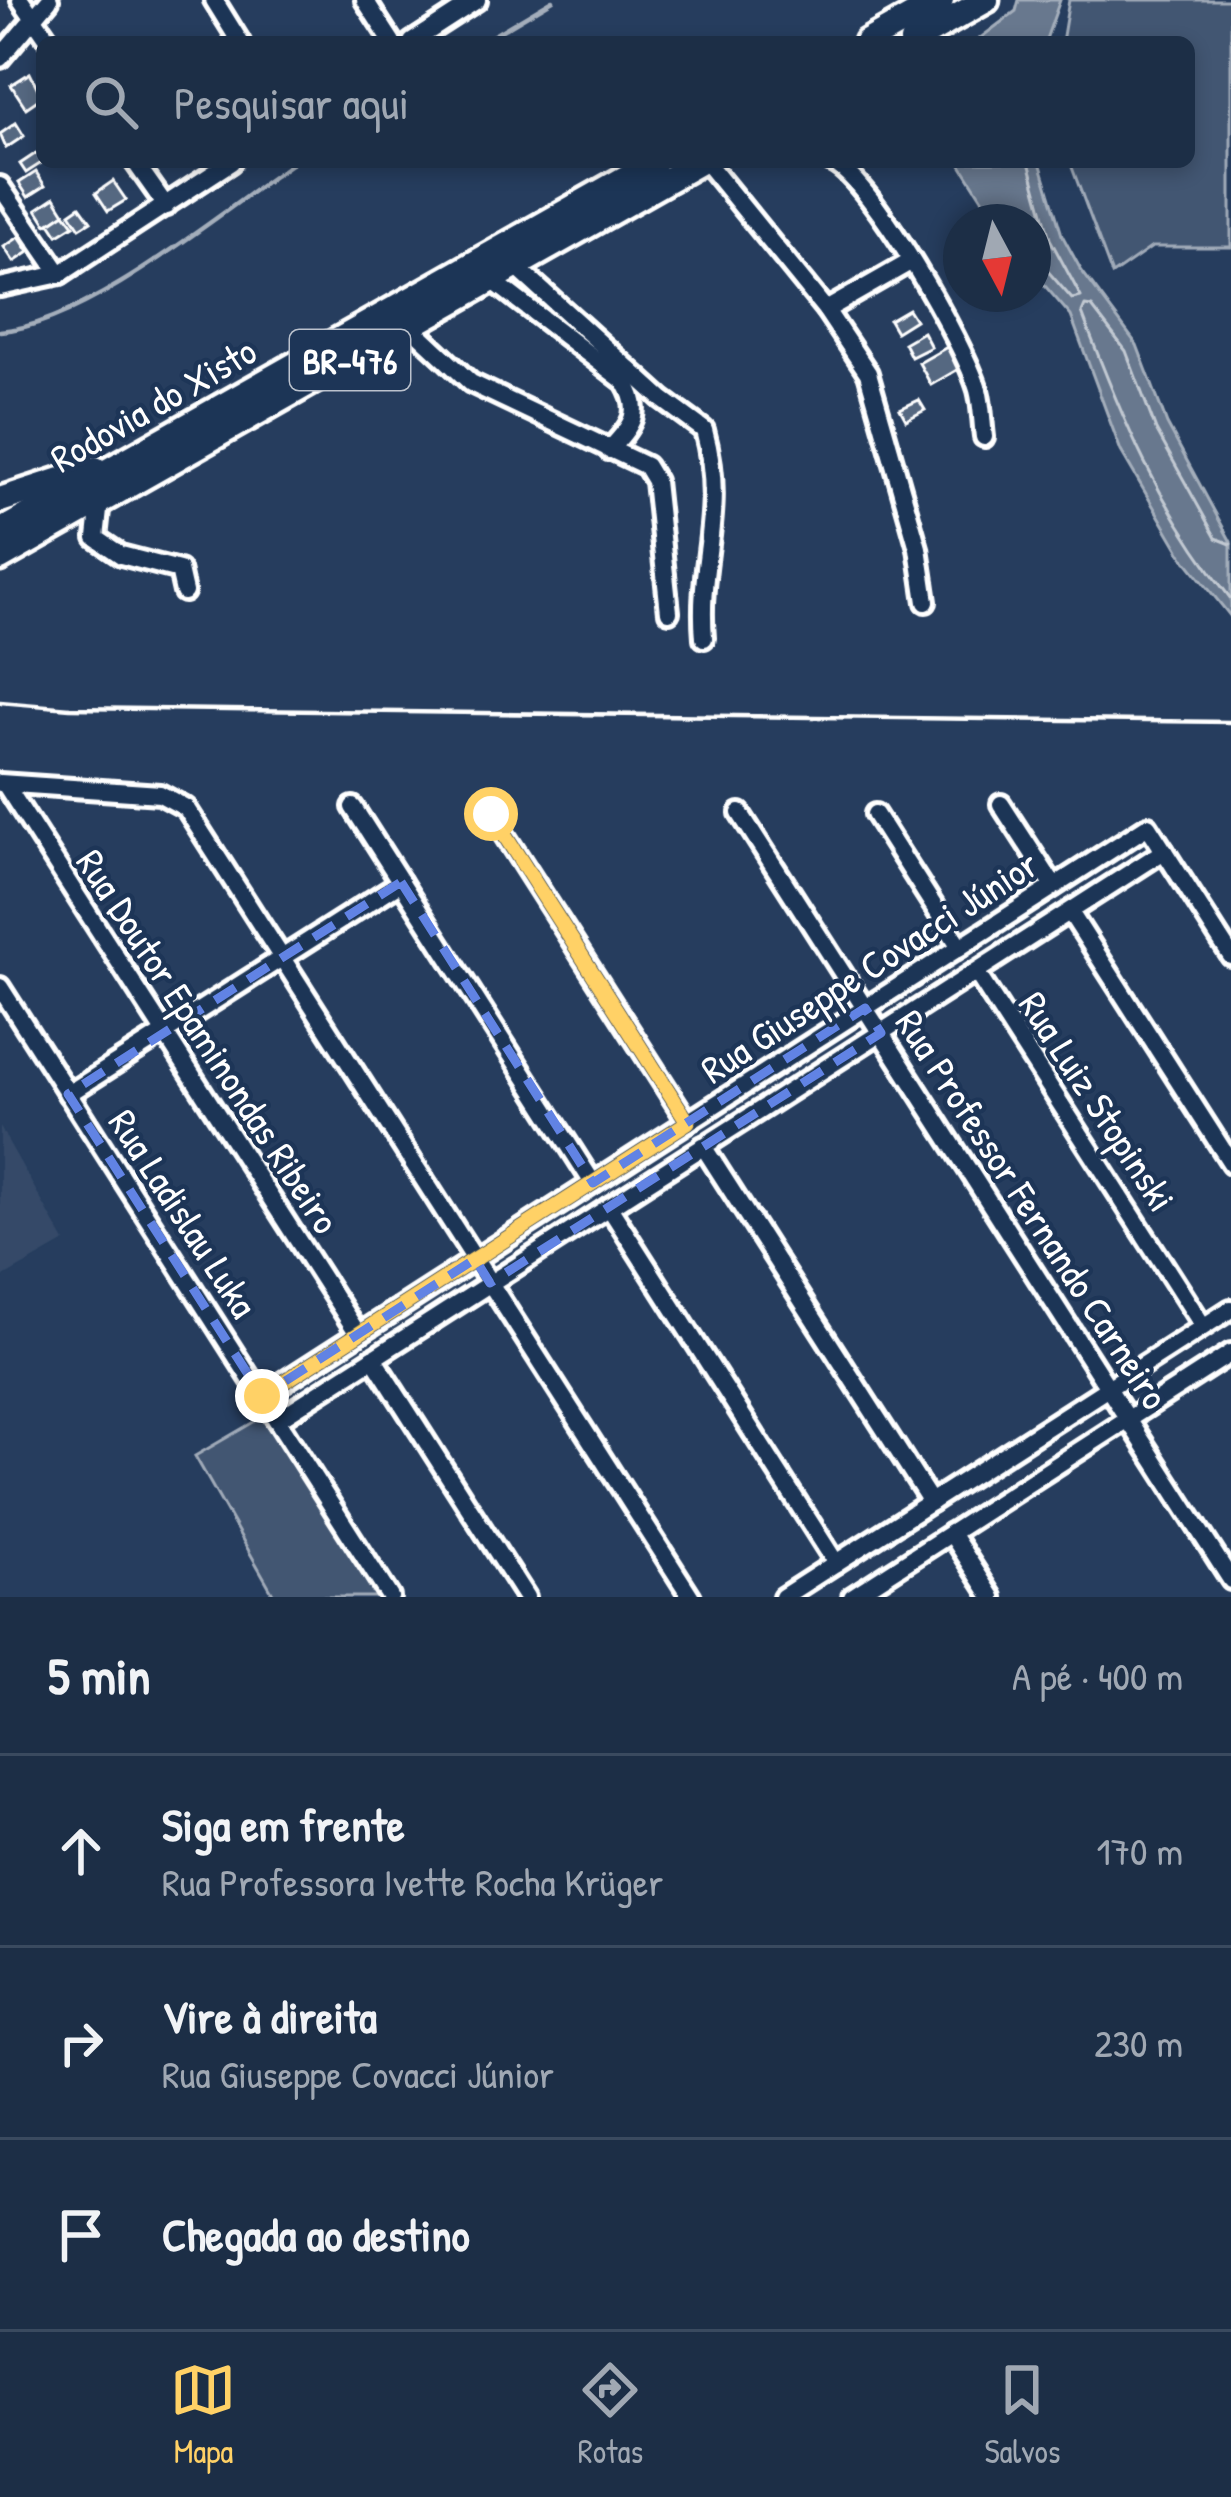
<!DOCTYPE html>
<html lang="pt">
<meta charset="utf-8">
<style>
:root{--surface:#1c2e46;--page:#293a51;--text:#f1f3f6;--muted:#a0a8b3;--line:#3a4a5f;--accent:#ffd166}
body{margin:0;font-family:"Patrick Hand",sans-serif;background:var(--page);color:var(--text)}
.compass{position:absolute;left:943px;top:204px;width:108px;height:108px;border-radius:50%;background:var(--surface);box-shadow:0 6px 18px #0003;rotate:173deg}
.stop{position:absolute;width:36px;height:36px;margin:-27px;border:9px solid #ffd166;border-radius:50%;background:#fff}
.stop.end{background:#ffd166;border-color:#fff;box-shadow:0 3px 12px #0008}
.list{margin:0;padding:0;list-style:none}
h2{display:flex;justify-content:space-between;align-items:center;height:156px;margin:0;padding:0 48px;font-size:51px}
h2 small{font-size:39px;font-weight:400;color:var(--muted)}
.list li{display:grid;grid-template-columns:78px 1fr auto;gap:36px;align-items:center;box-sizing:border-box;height:192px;padding:0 48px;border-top:3px solid var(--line)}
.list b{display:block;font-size:45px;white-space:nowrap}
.list p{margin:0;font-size:39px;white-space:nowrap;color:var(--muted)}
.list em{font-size:39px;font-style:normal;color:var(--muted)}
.icon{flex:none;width:66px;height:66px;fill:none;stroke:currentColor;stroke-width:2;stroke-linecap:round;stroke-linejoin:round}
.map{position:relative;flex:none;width:1231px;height:1597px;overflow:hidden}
.search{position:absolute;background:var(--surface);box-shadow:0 6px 18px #0003;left:36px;right:36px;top:36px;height:132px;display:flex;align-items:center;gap:30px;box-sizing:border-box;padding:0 42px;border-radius:18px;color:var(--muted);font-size:45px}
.sheet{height:732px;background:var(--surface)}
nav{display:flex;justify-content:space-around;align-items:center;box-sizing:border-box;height:168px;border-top:3px solid var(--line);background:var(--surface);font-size:33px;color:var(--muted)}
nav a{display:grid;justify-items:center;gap:6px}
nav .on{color:var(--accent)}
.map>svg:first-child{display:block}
.built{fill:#344a68}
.green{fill:#425672;stroke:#a0aab8;stroke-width:3}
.water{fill:#67788e;stroke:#a4aebb;stroke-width:3}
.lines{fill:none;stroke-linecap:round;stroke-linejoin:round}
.shore{stroke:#c2c9d2;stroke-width:3}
.stream{stroke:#a4aebb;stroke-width:4.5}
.building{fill:#556781;stroke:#fff;stroke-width:3}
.minor-casing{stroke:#fff;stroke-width:26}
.highway-casing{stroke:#fff;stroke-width:33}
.minor{stroke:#1d3557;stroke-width:16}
.highway{stroke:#1d3557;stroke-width:24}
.rail{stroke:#fff;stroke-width:4.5}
.route{stroke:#ffd166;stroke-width:15}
.marked{fill:none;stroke:#6183e4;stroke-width:9;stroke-dasharray:24 15;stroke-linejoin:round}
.labels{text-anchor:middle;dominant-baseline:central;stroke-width:9;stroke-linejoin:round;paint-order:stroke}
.shield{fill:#1d3557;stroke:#bbc2cd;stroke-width:3}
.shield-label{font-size:36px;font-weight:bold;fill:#fff}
.street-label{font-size:39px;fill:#fff;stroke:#1d3557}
</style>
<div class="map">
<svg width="1231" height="1597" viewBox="0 0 1231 1597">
<rect width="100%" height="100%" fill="#263d5e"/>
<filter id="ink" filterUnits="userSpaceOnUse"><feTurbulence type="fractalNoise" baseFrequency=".00833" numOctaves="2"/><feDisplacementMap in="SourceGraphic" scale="24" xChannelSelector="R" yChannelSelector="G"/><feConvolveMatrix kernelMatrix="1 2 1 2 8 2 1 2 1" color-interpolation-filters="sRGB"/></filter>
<g filter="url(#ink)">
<polygon class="built" points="0,1127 65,1242 0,1279"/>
<g class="green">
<polygon points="1069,0 1231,0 1231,247 1152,247 1112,275 1070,162 1189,162 1189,42 1062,42"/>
<polygon points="264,1416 379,1597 275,1597 195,1456"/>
</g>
<g class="water">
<polygon points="1019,0 1060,0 1045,42 975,42 1016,11"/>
<polygon points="959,162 1040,162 1062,235 1081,270 1137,345 1167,424 1231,542 1231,617 1183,557 1121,451 1071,316 1033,272 1033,222 997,222"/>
</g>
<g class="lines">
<g class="shore">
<polyline points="1029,162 1050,239 1081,297 1072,299 1046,269 1033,265"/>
<path d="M1231,544L1216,538L1156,430L1126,351L1092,307L1085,306L1082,313C1123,422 1158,506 1231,599"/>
</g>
<g class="stream">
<polyline points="482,42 553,0"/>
<path d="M0,331C86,325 220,213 294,162"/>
</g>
</g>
<g class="building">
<polygon points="30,73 42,97 26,108 11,85"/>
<polygon points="16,123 24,136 6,148 0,134"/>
<polygon points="38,152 43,162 26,173 20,164"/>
<polygon points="36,172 45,186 28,197 19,183"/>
<polygon points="113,181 126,200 108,211 96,193"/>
<polygon points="55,197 65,213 47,225 37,209"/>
<polygon points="80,206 91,221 80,228 70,213"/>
<polygon points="65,213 74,225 58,235 50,223"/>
<polygon points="19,237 29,252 14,262 4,247"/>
<polygon points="908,309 915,320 896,332 889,320"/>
<polygon points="923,332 931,347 911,357 904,343"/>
<polygon points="949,346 962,367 931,385 919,363"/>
<polygon points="919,400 925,410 906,420 900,409"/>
</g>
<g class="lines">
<g class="minor-casing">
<g id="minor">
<polyline points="21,0 50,42"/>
<polyline points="214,0 240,42"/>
<polyline points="365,0 392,42"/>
<polyline points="412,42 477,0"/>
<polyline points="0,58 49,0"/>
<polyline points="135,162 166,206"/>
<polyline points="706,162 826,310 868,373 918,548 926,602"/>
<path d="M832,162C871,179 965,345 978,390C982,405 982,422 984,437"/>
<polyline points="0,186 60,274"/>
<path d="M515,266L662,399L704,430C727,514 697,560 704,638"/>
<path d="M492,280L625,382C643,412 632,426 609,450"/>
<polyline points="0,287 60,274 231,162"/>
<polyline points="826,310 910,262"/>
<polyline points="410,326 471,383 646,466 655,481 669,612"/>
<polyline points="100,501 96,538 121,555 179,570 184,592"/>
<polyline points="0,783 160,794 186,808 691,1597"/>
<polyline points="5,784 358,1334"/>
<polyline points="1001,804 1054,886"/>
<polyline points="353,807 593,1183"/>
<polyline points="740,813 1231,1580"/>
<polyline points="491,814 688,1122"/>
<polyline points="875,814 960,947"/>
<polyline points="1070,912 1231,1163"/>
<polyline points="976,972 1203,1326"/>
<polyline points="0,987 390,1597"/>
<polyline points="68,1094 401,882"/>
<polyline points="703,1146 931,1502"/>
<polyline points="609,1207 836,1563"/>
<polyline points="373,1358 526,1597"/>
<polyline points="262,1396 1148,826 1231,956"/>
<polyline points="277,1420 1164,851"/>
<polyline points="951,1533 992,1597"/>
<polyline points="783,1597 1231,1309"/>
<polyline points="852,1597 1231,1353"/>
</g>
</g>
<g class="highway-casing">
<g id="highway">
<polyline points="867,42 941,0"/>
<polyline points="912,42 986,0"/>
<polyline points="0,500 95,469"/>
<polyline points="0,532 654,162"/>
<polyline points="0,558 699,162"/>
</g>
</g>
<use href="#minor" class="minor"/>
<use href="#highway" class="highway"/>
<polyline class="rail" points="0,702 70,708 1231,722"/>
</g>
</g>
<g class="lines" filter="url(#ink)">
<polyline class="route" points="262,1396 688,1122 491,814"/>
</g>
<path class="marked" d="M401,882L593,1183L865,1008L881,1033L490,1283L475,1259L262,1396L68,1094Z"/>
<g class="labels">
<rect class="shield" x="290" y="330" width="120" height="60" rx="9"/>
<g class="shield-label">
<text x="350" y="360">BR-476</text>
</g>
<g class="street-label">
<text transform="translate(153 404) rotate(-30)">Rodovia do Xisto</text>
<text transform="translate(869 966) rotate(-33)">Rua Giuseppe Covacci Júnior</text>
<text transform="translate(209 1041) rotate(57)">Rua Doutor Epaminondas Ribeiro</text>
<text transform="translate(1098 1101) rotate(57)">Rua Luiz Stopinski</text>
<text transform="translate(1033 1209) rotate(57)">Rua Professor Fernando Carneiro</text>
<text transform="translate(184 1213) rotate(57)">Rua Ladislau Luka</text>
</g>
</g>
</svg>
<svg class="compass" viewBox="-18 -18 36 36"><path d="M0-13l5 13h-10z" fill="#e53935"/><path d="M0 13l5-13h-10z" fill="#a0a8b3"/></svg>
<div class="stop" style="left:491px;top:814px"></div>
<div class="stop end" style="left:262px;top:1396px"></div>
<div class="search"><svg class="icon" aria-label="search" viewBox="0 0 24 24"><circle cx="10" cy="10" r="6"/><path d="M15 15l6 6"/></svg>Pesquisar aqui</div>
</div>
<section class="sheet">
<h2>5 min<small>A pé · 400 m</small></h2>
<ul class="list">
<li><svg class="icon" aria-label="ahead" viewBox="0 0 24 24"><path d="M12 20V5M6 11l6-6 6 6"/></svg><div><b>Siga em frente</b><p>Rua Professora Ivette Rocha Krüger</p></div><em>170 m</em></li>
<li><svg class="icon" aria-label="right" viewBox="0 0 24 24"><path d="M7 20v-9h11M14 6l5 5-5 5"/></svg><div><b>Vire à direita</b><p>Rua Giuseppe Covacci Júnior</p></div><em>230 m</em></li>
<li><svg class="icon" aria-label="arrive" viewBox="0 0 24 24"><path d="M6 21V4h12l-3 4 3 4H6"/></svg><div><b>Chegada ao destino</b></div></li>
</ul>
</section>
<nav>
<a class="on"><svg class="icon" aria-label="map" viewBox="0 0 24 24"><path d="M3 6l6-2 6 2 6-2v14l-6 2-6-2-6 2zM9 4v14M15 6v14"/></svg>Mapa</a>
<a><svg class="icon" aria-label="directions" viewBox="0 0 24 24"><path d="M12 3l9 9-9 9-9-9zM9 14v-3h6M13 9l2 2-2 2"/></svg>Rotas</a>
<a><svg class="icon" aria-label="saved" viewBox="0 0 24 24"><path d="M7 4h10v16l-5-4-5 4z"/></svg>Salvos</a>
</nav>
